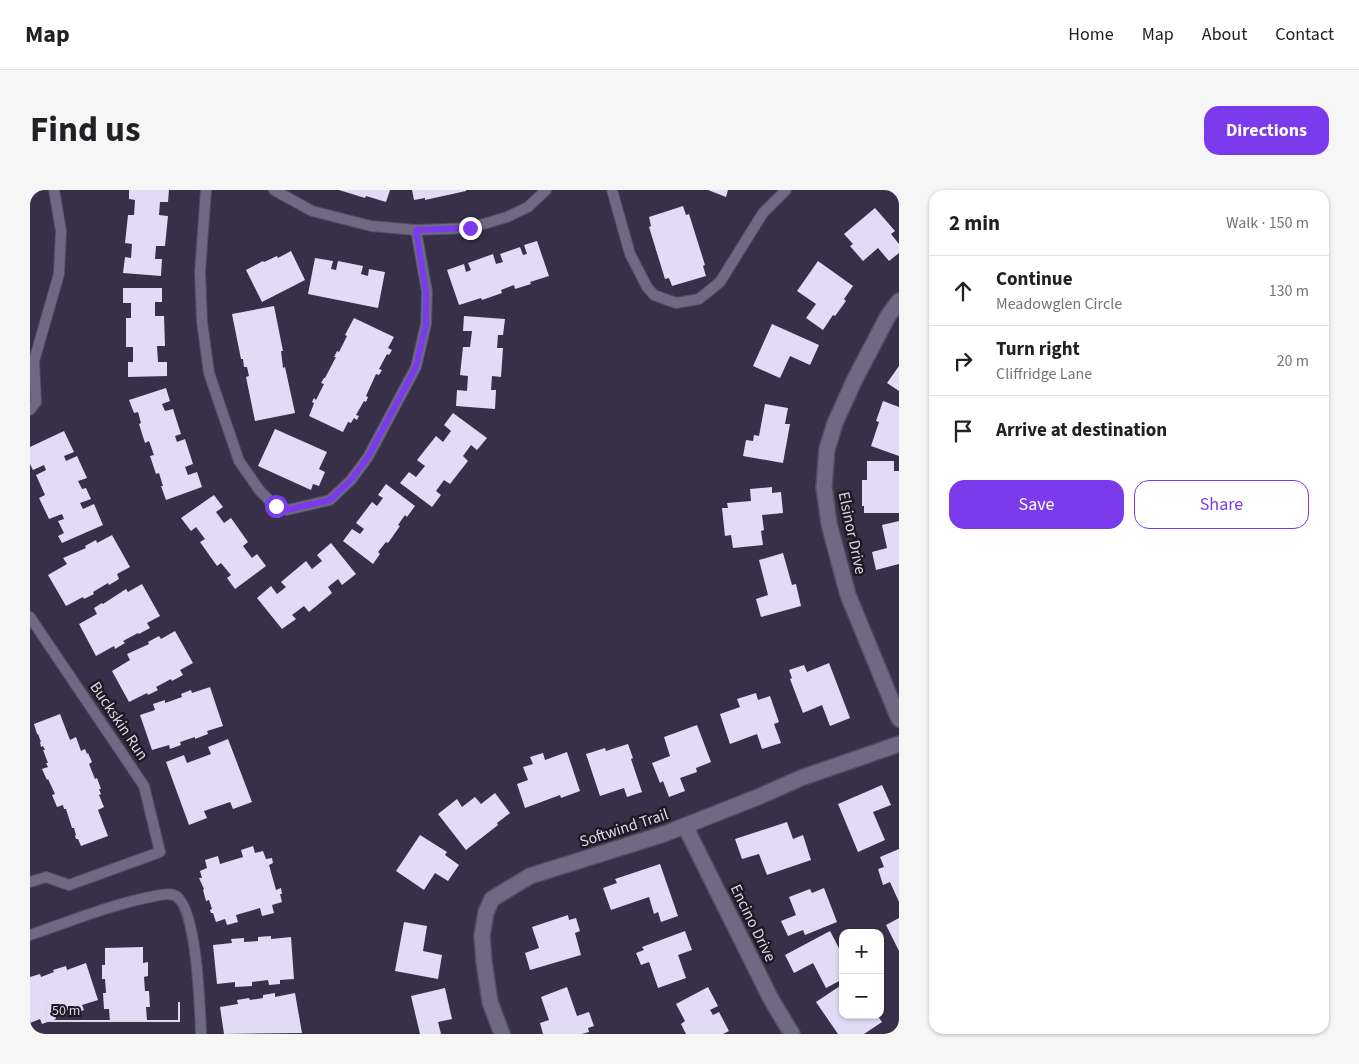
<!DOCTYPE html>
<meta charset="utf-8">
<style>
:root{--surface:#fff;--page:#f6f6f6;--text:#202124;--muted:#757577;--line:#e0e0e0;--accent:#7c3aed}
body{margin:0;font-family:"Source Sans 3",sans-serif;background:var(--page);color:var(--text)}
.controls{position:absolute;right:15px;bottom:15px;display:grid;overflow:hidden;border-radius:10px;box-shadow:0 1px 4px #0004}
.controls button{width:45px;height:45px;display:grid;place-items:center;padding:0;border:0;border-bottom:1px solid var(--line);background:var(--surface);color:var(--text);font:25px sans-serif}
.scale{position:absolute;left:15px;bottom:12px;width:135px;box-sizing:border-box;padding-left:5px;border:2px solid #ddd9e9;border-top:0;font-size:14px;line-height:18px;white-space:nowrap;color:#ddd9e9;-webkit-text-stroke:4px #1d1a25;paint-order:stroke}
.stop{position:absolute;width:15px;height:15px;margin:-11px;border:4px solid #7c3aed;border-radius:50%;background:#fff}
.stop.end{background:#7c3aed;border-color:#fff;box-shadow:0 1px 5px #0008}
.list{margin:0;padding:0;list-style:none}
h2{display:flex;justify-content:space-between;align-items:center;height:65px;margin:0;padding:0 20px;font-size:21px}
h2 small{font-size:16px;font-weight:400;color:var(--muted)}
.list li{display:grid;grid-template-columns:32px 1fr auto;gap:15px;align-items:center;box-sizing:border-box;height:70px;padding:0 20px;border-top:1px solid var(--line)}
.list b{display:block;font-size:19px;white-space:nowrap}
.list p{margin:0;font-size:16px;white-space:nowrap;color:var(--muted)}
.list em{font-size:16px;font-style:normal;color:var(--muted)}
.actions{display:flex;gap:10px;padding:15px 20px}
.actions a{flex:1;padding:11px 0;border:1px solid var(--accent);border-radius:15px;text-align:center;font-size:18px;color:var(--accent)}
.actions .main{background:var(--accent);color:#fff}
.icon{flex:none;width:28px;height:28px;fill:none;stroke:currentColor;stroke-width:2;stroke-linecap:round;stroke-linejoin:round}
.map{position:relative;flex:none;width:869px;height:844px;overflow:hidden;border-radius:15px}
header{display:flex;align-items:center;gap:30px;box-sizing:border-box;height:70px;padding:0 25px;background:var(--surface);border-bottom:1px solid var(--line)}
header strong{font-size:24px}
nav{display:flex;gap:28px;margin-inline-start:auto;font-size:18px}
.intro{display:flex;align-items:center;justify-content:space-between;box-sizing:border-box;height:120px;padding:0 30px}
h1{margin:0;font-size:35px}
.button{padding:12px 22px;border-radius:15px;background:var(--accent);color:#fff;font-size:18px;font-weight:700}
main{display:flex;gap:30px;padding:0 30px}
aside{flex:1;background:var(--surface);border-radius:15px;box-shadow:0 1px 4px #0004}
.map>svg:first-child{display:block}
.building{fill:#e1dbf6}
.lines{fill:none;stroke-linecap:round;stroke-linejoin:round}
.lane-casing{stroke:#534d62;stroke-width:12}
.street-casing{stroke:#534d62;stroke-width:18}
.lane{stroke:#706984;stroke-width:10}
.street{stroke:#706984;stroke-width:15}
.route{stroke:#7c3aed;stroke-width:6}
.labels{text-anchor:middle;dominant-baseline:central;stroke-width:5;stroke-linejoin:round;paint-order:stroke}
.street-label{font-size:16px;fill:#ddd9e9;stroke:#1d1a25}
</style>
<header>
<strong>Map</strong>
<nav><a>Home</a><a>Map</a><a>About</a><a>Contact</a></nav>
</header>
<div class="intro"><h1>Find us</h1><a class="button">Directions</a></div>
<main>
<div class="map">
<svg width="869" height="844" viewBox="0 0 869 844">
<rect width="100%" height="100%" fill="#373048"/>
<g class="building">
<polygon points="99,0 139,0 138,12 130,12 129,25 138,26 135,56 126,56 125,69 132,69 131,86 93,83 95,67 101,68 102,54 95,53 98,25 104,25 105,10 99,9"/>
<polygon points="309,0 360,0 356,12 336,6 335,8"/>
<polygon points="382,0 436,0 436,1 395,10 395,8 384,10"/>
<polygon points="678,0 698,0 696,7"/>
<polygon points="653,16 656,25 659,24 675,75 673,76 676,86 642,96 639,88 635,89 619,37 621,36 619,27"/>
<polygon points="845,18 865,41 861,44 869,54 869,63 859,71 848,58 833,71 820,56 823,54 814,44"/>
<polygon points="507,51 519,86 500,92 501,94 485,99 484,95 471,100 472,103 452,110 451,108 429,115 417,80 434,74 436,82 441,80 438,73 463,64 466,74 473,72 470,64 490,57 493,65 497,64 494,55"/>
<polygon points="261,61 275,90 232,112 216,80 233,71 234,72 247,66 248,68"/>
<polygon points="285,68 303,71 301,79 306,80 308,71 333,76 331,84 338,86 339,79 355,82 348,118 278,104"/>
<polygon points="788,71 823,96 814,109 816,111 805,126 803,125 793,140 776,128 786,114 767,101"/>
<polygon points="93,98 132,98 132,112 125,112 125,126 134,126 135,156 127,156 128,172 137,172 137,186 98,187 98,172 103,172 103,157 96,157 96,128 101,128 101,113 93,113"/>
<polygon points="244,116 253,161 251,161 253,178 255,177 265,223 225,231 216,187 219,186 217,177 214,177 213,169 211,169 202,124"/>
<polygon points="434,126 475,129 473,145 468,145 467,158 473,158 471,187 462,186 461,200 466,200 465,219 426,216 427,200 437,201 438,186 430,185 433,157 440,157 442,141 433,141"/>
<polygon points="324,128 364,147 358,158 362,160 359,165 357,164 349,179 352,180 349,185 346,184 336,206 338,207 336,212 334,211 326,225 329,226 327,230 324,228 321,233 318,232 313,242 279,226 283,216 284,213 282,212 284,208 286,210 294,194 291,193 294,188 295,188 306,167 304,167 307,161 309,162 317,146 315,145"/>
<polygon points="742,134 789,155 780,175 760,166 750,188 723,176"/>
<polygon points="869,176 869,201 857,193"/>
<polygon points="136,198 140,211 132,214 135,221 143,219 151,244 145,246 147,252 155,249 163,274 155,277 158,285 167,282 172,297 136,310 131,296 133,296 129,283 126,284 120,266 124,265 119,251 115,253 109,234 111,233 108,222 104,223 99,210"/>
<polygon points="853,211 869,217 869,266 841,256 849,232 846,231"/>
<polygon points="735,214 758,218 755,234 760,234 753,273 713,266 716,250 723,251 724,245 729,246"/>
<polygon points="423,223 457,248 447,260 441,255 433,266 438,271 420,294 414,290 406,301 411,305 402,317 370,293 379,282 386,287 395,276 387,270 406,246 413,252 421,241 414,235"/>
<polygon points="245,239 297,262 289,279 295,282 289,296 283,294 281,300 228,276"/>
<polygon points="34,241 44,262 34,266 36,271 47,266 57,288 48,291 52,299 56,298 61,309 50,313 53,319 64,314 73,335 32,353 28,346 34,343 28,331 34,329 32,324 19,329 9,308 15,305 6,285 16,280 14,275 3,280 0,274 0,257"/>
<polygon points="837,271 864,271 864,281 869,281 869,323 834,323 834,316 832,316 832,290 837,290"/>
<polygon points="356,294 385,316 377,327 375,325 368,335 370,336 358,353 356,352 348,362 350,364 343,374 313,351 322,339 330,344 334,339 326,333 342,312 347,316 353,308 348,305"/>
<polygon points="742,297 742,303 751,302 753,323 732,325 734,340 731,341 733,355 703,358 701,345 695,346 692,318 698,318 697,313 721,311 720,299"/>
<polygon points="184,305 193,317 186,322 194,333 201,328 218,352 213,356 222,368 227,364 236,376 205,399 197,388 201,385 191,373 187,376 170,352 175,349 166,337 161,341 151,328"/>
<polygon points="869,331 869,374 846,380 842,362 857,358 852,335"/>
<polygon points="82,345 100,377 87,384 89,389 79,395 78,393 63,402 64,404 54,409 53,407 36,416 18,385 37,374 33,368 56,358 55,356 66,350 67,353"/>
<polygon points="301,353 326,384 312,395 308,389 298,397 302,403 279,422 274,416 262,425 266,429 252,439 227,408 241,396 247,404 256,397 251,392 276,371 282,379 292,371 287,365"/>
<polygon points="753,363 762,395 766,394 771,416 731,427 726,409 738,405 729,370"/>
<polygon points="112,394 130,426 117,433 120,438 109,444 108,443 93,451 95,453 85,459 84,456 66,466 49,434 67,424 64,418 72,413 73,414 96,399 98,402"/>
<polygon points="145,441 163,473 150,480 153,485 142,491 141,489 126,497 128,500 118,505 117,503 99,512 82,481 100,470 97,464 119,454 118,452 129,446 131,449"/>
<polygon points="799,473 820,528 800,536 792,515 773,523 760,489 762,488 759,480 774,475 777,482"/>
<polygon points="180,497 193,536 177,541 178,544 165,549 165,547 150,552 151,555 140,559 139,555 122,560 110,525 125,520 123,514 135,510 135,513 152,507 151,504 161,500 162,503"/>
<polygon points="726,503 728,510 740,506 749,532 744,534 751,553 732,559 727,544 700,554 690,524 710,517 707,509"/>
<polygon points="30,524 40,550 46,547 51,561 55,559 57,564 58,563 62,572 59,574 65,589 67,588 71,599 69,599 71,604 69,605 74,617 68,620 78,646 51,656 48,649 46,649 45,646 46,645 44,638 42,638 36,619 34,619 33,615 27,617 22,605 25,604 18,589 17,590 12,579 18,577 16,573 18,573 13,560 15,560 13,556 11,557 10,552 11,552 8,544 7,544 4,534"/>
<polygon points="667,535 681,572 666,578 667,582 650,588 655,601 639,607 633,591 630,593 622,573 640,566 634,547"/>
<polygon points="198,549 222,612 203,619 200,612 174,621 177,628 159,635 136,572 154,565 157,573 181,564 178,557"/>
<polygon points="598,554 603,568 601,569 612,602 597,607 594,598 570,606 556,564 575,558 576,561"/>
<polygon points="537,562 550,601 531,608 530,605 495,618 487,594 498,590 493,577 503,574 500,567 513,563 515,570"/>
<polygon points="852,595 861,615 843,622 855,650 828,662 808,614"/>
<polygon points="465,603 480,623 467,633 468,635 436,660 408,624 427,609 432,617 445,607 451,614"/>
<polygon points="757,632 763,649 773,645 781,670 737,685 729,664 712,669 705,649"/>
<polygon points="390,645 417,662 415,665 429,675 418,691 405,683 394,700 366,681"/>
<polygon points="223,656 225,663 233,661 236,669 242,668 243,673 239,675 246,700 251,698 252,704 250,704 252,712 242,715 244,723 232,726 230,718 206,725 208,732 197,735 195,729 186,732 183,723 181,723 180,720 182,719 179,710 176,711 173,700 174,699 169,688 172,688 170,681 177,678 175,670 188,666 190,674 213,667 211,660"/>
<polygon points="869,659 869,712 860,692 853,695 848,679 854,677 850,667"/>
<polygon points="630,674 648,726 631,732 628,722 624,724 619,707 581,720 573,698 587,693 585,689"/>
<polygon points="794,698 807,732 775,745 773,740 758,746 751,731 766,725 759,707 780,699 782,703"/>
<polygon points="538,725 539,730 546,728 550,741 545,743 551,765 500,780 495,763 509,758 502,737"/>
<polygon points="869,728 869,761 856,735"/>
<polygon points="374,732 397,736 393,761 412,765 408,789 365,781"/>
<polygon points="655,741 662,760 648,765 656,788 628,798 619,772 611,775 606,763 614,760 612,757"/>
<polygon points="800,741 811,762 813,761 813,789 796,798 783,773 764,783 755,765"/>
<polygon points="241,746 241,749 261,747 264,789 250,790 250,794 239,795 238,790 222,792 222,796 205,797 205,792 187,794 183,755 202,753 201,749 214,748 214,752 228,751 228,747"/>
<polygon points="113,757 113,773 118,772 118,786 114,787 115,801 119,801 120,817 116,817 117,831 80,832 79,819 74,819 73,803 76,803 75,789 72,789 72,775 75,775 75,758"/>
<polygon points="56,773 68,810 52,815 54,820 40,825 38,820 25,825 26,829 12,834 10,829 0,833 0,787 10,784 11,787 24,782 23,780 36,776 37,780"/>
<polygon points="813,794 813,825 847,825 852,832 834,844 808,844 786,812"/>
<polygon points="537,797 547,826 559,822 564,836 558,838 559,842 552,844 513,844 510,833 519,830 511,807"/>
<polygon points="678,797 688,816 680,820 683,825 689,822 699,841 693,844 656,844 651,834 655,831 646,814"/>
<polygon points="415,798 422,829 408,832 411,844 390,844 381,806"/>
<polygon points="245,803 245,807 265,803 272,843 194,844 190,817 208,814 207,810 219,808 220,810 233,808 233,805"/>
</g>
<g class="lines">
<g class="lane-casing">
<g id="lane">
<polyline points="176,0 170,82 172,132 179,183 209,271 230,301 245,316 257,320 300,310 321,290 338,267 386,177 396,134 397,102 386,40"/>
<polyline points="244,0 282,21 341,36 386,40 440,38 477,27 498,17 516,0"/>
<polyline points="582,0 600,64 617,97 624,105 646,113 669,109 690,92 733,23 756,0"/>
<polyline points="0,220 6,212 4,171 29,84 31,41 24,0"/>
<polyline points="0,427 114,596 130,662 39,695 16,687 0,692"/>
<path d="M0,745C41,731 82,714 125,706C130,705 138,703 144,705C167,713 170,820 171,844"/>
</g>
</g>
<g class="street-casing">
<g id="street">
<polyline points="869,111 858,126 825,189 805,233 797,259 794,297 799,334 818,405 869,529"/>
<polyline points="655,636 741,809 762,844"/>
<polyline points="472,844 460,812 454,772 452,746 456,722 462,709 500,686 634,644 728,607 771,588 869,554"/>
</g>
</g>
<use href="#lane" class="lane"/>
<use href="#street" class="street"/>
</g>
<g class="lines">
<polyline class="route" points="246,316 257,320 300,310 321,290 338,267 386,177 396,134 396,102 386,40 440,38"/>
</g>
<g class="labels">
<g class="street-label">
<text transform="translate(822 343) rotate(78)">Elsinor Drive</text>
<text transform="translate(89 531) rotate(56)">Buckskin Run</text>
<text transform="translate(594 638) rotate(-18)">Softwind Trail</text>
<text transform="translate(723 733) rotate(64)">Encino Drive</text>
</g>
</g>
</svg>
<div class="controls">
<button>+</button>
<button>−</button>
</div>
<div class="scale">50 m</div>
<div class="stop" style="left:246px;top:316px"></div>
<div class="stop end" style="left:440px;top:38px"></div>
</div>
<aside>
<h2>2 min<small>Walk · 150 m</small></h2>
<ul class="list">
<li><svg class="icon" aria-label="ahead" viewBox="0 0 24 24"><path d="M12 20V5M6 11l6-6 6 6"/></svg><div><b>Continue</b><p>Meadowglen Circle</p></div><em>130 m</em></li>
<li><svg class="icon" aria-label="right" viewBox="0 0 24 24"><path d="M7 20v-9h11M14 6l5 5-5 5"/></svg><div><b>Turn right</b><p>Cliffridge Lane</p></div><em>20 m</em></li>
<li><svg class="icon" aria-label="arrive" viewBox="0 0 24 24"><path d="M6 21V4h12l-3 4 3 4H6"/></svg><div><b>Arrive at destination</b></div></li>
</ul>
<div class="actions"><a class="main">Save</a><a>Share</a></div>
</aside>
</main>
